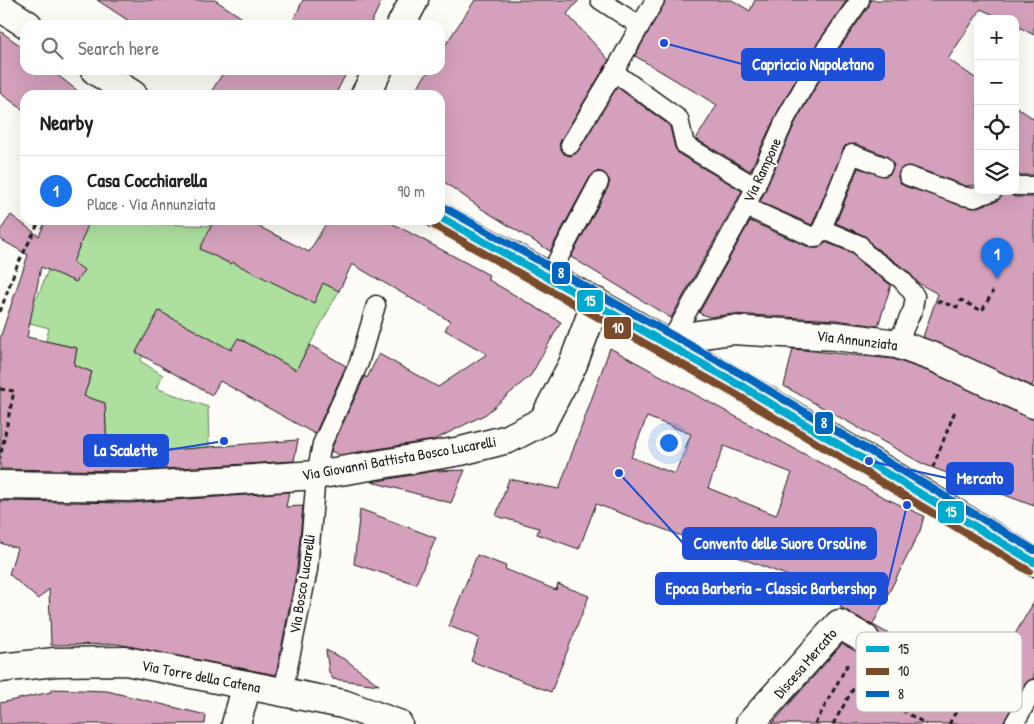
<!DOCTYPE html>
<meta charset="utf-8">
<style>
:root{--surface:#fff;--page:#f6f6f6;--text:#222;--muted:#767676;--line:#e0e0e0;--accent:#1a73e8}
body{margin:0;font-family:"Patrick Hand",sans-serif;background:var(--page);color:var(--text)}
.controls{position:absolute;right:15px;top:15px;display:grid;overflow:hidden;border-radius:10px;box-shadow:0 5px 20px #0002}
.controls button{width:45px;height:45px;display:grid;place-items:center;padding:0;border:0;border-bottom:1px solid var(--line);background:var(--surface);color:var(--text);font:25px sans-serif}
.you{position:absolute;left:668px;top:442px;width:18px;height:18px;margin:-12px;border:4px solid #fff;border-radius:50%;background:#1a73e8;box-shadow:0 0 0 8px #1a73e833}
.badge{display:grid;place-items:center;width:32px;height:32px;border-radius:50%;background:var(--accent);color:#fff;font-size:16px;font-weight:700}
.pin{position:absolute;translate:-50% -41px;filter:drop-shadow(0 1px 2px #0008)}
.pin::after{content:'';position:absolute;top:26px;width:18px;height:15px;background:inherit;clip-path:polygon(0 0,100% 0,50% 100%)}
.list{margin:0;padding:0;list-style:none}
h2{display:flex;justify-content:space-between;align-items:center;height:65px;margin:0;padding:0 20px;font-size:21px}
h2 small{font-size:16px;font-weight:400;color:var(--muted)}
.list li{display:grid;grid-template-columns:32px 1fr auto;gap:15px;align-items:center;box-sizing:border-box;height:70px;padding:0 20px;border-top:1px solid var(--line)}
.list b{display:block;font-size:19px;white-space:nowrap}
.list p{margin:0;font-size:16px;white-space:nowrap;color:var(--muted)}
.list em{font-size:16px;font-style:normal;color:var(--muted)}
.icon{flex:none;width:28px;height:28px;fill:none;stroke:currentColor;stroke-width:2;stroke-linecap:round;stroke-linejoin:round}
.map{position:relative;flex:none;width:1034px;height:724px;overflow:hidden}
.search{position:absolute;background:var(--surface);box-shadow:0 5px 20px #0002;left:20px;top:20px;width:425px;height:55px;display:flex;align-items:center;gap:12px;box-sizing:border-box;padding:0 18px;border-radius:15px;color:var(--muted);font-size:19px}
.panel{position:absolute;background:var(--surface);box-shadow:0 5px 20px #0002;left:20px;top:90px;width:425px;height:135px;border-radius:15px}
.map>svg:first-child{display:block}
.green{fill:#addf9f;stroke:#647e5e}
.building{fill:#d4a0bb;stroke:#1c1c1c;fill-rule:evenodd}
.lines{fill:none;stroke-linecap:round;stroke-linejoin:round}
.lane-casing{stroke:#1c1c1c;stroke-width:21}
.street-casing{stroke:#1c1c1c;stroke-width:31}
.path{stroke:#1c1c1c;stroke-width:3;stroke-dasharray:5 4;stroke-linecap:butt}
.lane{stroke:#fdfcf7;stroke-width:18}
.street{stroke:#fdfcf7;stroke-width:28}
.bus-1-casing{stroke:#fdfcf7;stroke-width:11}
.bus-2-casing{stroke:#fdfcf7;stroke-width:11}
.bus-3-casing{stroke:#fdfcf7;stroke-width:11}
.bus-1{stroke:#00a9ce;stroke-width:8}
.bus-2{stroke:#7a4b2a;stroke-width:8}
.bus-3{stroke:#0065bd;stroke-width:8}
.labels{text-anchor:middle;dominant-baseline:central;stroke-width:4;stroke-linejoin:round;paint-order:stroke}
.street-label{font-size:15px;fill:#1c1c1c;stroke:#fdfcf7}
.key{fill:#fdfcf7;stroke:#bab9b5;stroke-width:1}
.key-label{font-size:14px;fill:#1c1c1c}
.leader{fill:none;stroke:#1d4ed8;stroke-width:2}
.callout-dot{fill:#1d4ed8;stroke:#fdfcf7;stroke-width:2}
.callout{fill:#1d4ed8;stroke:#1d4ed8;stroke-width:2}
.callout-label{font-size:16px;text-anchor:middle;font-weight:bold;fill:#fff}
.line-badge{stroke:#fdfcf7;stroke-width:2}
.badge-label{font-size:14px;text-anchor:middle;font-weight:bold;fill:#fff}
</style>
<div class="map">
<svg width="1034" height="724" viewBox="0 0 1034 724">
<rect width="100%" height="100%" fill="#fdfcf7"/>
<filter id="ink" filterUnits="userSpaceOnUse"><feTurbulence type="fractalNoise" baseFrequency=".02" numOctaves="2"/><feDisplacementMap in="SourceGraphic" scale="10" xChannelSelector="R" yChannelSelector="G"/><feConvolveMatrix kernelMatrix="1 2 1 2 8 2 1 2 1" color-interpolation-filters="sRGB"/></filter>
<g filter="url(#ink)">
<polygon class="green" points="90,220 129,220 134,223 212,226 200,249 231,264 242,243 339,291 296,370 239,338 231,350 159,311 136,352 143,356 140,361 163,375 156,388 208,407 209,447 107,455 105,403 84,396 92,372 74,365 77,348 46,341 49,328 7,317 17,290 37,298 48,270"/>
<g class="building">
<polygon points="97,0 215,0 253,25 135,25"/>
<polygon points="303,0 382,0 370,25 291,25"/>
<polygon points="475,0 579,0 567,14 609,60 561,140 559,145 564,154 570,156 579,150 617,87 665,122 670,127 675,148 679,154 742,191 671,318 571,257 608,187 610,181 604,173 598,171 590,177 550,251 482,209 440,179 440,95 412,95 429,70 440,70 440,53"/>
<polygon points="666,0 732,0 750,11 755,0 847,0 814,48 778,111 750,171 696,139 717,105 635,56"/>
<polygon points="870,0 1034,0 1034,35 1015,25 1015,19 1002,19 981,9 948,59 978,80 978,185 966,186 911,166 902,168 898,177 904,186 972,208 997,201 1003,191 1015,197 1034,197 1034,381 1032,386 923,337 938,294 918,283 908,271 873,246 865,236 836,223 858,168 885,176 890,174 894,165 887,156 856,144 845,146 812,225 760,202 796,121 832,59 869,6"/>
<polygon points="0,31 25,49 25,70 51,70 83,95 25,95 25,111 0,93"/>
<polygon points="225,70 348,70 335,95 209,95"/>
<polygon points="1015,106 1034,119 1034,175 1015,175"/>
<polygon points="11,215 39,236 46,220 90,220 73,262 84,270 76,282 41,267 27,337 77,348 74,365 92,372 84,396 105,403 107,455 298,440 294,461 129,471 0,469 0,338 28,255 0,239 0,231"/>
<polygon points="214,220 246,220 309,252 328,220 386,220 489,275 487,279 561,322 531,375 486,414 434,440 339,455 331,451 332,447 365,376 367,378 379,354 438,387 487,354 445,330 450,321 352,264 339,291 323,283 314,303 232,262 231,264 200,249"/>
<polygon points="750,221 811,248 819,248 825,242 853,253 859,262 891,285 878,326 836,320 733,314 709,317 699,313"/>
<polygon points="159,311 231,350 238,338 296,370 310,345 346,366 315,434 220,381 212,395 136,352"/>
<path d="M610,348L881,496L924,516L920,531L873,624L868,622L983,688L1034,602V678L1025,684L1003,724H772L842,644L865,655L872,653L878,647L881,639L878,631L860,618L840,607L845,597L596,504L579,549L537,534L539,528L496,516L509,479L559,489ZM647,417L691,434L675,474L631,457ZM724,446L792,473L776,515L708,488Z"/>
<polygon points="793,349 893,359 930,372 1034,419 1034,506 923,464 784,386"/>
<polygon points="465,470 451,503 372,482 434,471"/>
<polygon points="289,492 286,507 303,506 297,568 276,675 117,644 51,645 49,589 38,599 9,574 17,548 0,543 0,501 130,503"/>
<polygon points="360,509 436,538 416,584 354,564"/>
<polygon points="477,555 506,566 505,569 556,590 558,584 589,596 551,692 471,661 479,638 449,626"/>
<polygon points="326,650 346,660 379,685 333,679 329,672"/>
<polygon points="52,689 107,691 206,715 205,724 0,724 0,703 51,692"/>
</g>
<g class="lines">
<g class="lane-casing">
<g id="lane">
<polyline points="600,0 640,26 614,72 679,119 685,145 756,187"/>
<polyline points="640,26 655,0"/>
<polyline points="570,145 614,72"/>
<polyline points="908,176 963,196 974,198 993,191"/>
<polyline points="1015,186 1034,186"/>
<polyline points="746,207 815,238 822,229 860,245 865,253 902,280 915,296 913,309 897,344"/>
<polyline points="822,229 852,154 883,166"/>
<polyline points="549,276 599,182"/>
<polyline points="669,344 746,207 787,116 823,53 860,0"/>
<polyline points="283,692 308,570 316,475 322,444 359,363 376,305"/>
<polyline points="1014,724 1034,689"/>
</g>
</g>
<g class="street-casing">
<g id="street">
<polyline points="0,7 28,25"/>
<polyline points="401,25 414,0"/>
<polyline points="95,70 133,95"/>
<polyline points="365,95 378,70"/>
<path d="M440,217C642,326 840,441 1034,562"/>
<polyline points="669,344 697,335 732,330 835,336 897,344 936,358 1034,404"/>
<polyline points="0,485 129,487 316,475 461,451 508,439 543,421 573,364 596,302"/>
<polyline points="0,668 55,662 126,661 343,704 398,724"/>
<polyline points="236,724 247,685"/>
<polyline points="750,724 839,624 865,639"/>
</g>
</g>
<g class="path">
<polyline points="937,301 957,307 961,300 982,311 993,291"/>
<polyline points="0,312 15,270 40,220"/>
<polyline points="0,389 14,391 0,458"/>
<polyline points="933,467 955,411"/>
<polyline points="856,684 866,666"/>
<polyline points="815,724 849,662"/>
<polyline points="833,724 856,684 926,724"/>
<polyline points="949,724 958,708"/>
</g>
<use href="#lane" class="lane"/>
<use href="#street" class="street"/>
<g class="bus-1-casing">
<polyline id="bus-1" points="440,217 740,385 1034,562"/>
</g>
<g class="bus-2-casing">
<polyline id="bus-2" points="435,226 735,394 1029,571"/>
</g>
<g class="bus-3-casing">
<polyline id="bus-3" points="445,208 745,376 1034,550"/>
</g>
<use href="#bus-1" class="bus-1"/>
<use href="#bus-2" class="bus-2"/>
<use href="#bus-3" class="bus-3"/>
</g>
</g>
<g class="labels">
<g class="street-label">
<text transform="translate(762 170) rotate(-65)">Via Rampone</text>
<text transform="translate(857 340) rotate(7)">Via Annunziata</text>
<text transform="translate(399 458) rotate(-10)">Via Giovanni Battista Bosco Lucarelli</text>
<text transform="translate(302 584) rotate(-81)">Via Bosco Lucarelli</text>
<text transform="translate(805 663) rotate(-49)">Discesa Mercato</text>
<text transform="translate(201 676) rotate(11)">Via Torre della Catena</text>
</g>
</g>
<rect x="856" y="632" width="166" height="80" rx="8" class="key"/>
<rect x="866" y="646" width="23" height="6" fill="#00a9ce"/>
<rect x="866" y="668" width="23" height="7" fill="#7a4b2a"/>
<rect x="866" y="691" width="23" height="6" fill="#0065bd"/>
<g class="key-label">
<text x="898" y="654">15</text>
<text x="898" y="676">10</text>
<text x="898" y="699">8</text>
</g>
<path class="leader" d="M664 43L742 64M224 441L168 450M869 461L947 478M619 473L683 543M907 505L887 588"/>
<g class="callout-dot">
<circle cx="664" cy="43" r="5"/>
<circle cx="224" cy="441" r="5"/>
<circle cx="869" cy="461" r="5"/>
<circle cx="619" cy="473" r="5"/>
<circle cx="907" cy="505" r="5"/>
</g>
<g class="callout">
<rect x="742" y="49" width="142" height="31" rx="5"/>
<rect x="84" y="435" width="84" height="31" rx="5"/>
<rect x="947" y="463" width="66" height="31" rx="5"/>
<rect x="683" y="528" width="193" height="31" rx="5"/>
<rect x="656" y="573" width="231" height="31" rx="5"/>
</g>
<g class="callout-label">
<text x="813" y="70">Capriccio Napoletano</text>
<text x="126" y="456">La Scalette</text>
<text x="980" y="484">Mercato</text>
<text x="780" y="549">Convento delle Suore Orsoline</text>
<text x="771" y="594">Epoca Barberia - Classic Barbershop</text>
</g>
<g class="line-badge">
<rect x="551" y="261" width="20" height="24" rx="5" fill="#0065bd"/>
<rect x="576" y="289" width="28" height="24" rx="5" fill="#00a9ce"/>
<rect x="603" y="316" width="29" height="24" rx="5" fill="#7a4b2a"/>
<rect x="814" y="411" width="20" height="24" rx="5" fill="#0065bd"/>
<rect x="937" y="500" width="28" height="24" rx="5" fill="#00a9ce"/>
</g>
<g class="badge-label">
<text x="561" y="278">8</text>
<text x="590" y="306">15</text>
<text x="618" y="333">10</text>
<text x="824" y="428">8</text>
<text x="951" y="517">15</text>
</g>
</svg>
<div class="controls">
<button>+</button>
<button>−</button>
<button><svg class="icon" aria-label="locate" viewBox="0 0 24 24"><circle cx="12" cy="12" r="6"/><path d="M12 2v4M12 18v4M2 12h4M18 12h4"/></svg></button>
<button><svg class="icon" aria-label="layers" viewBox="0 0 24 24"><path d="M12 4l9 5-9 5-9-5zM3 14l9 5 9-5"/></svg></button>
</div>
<div class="you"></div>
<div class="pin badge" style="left:997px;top:279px">1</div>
<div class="search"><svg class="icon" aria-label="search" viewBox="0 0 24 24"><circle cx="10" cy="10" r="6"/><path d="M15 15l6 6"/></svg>Search here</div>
<section class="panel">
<h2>Nearby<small></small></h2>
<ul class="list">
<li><span class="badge">1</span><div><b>Casa Cocchiarella</b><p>Place · Via Annunziata</p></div><em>90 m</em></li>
</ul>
</section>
</div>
